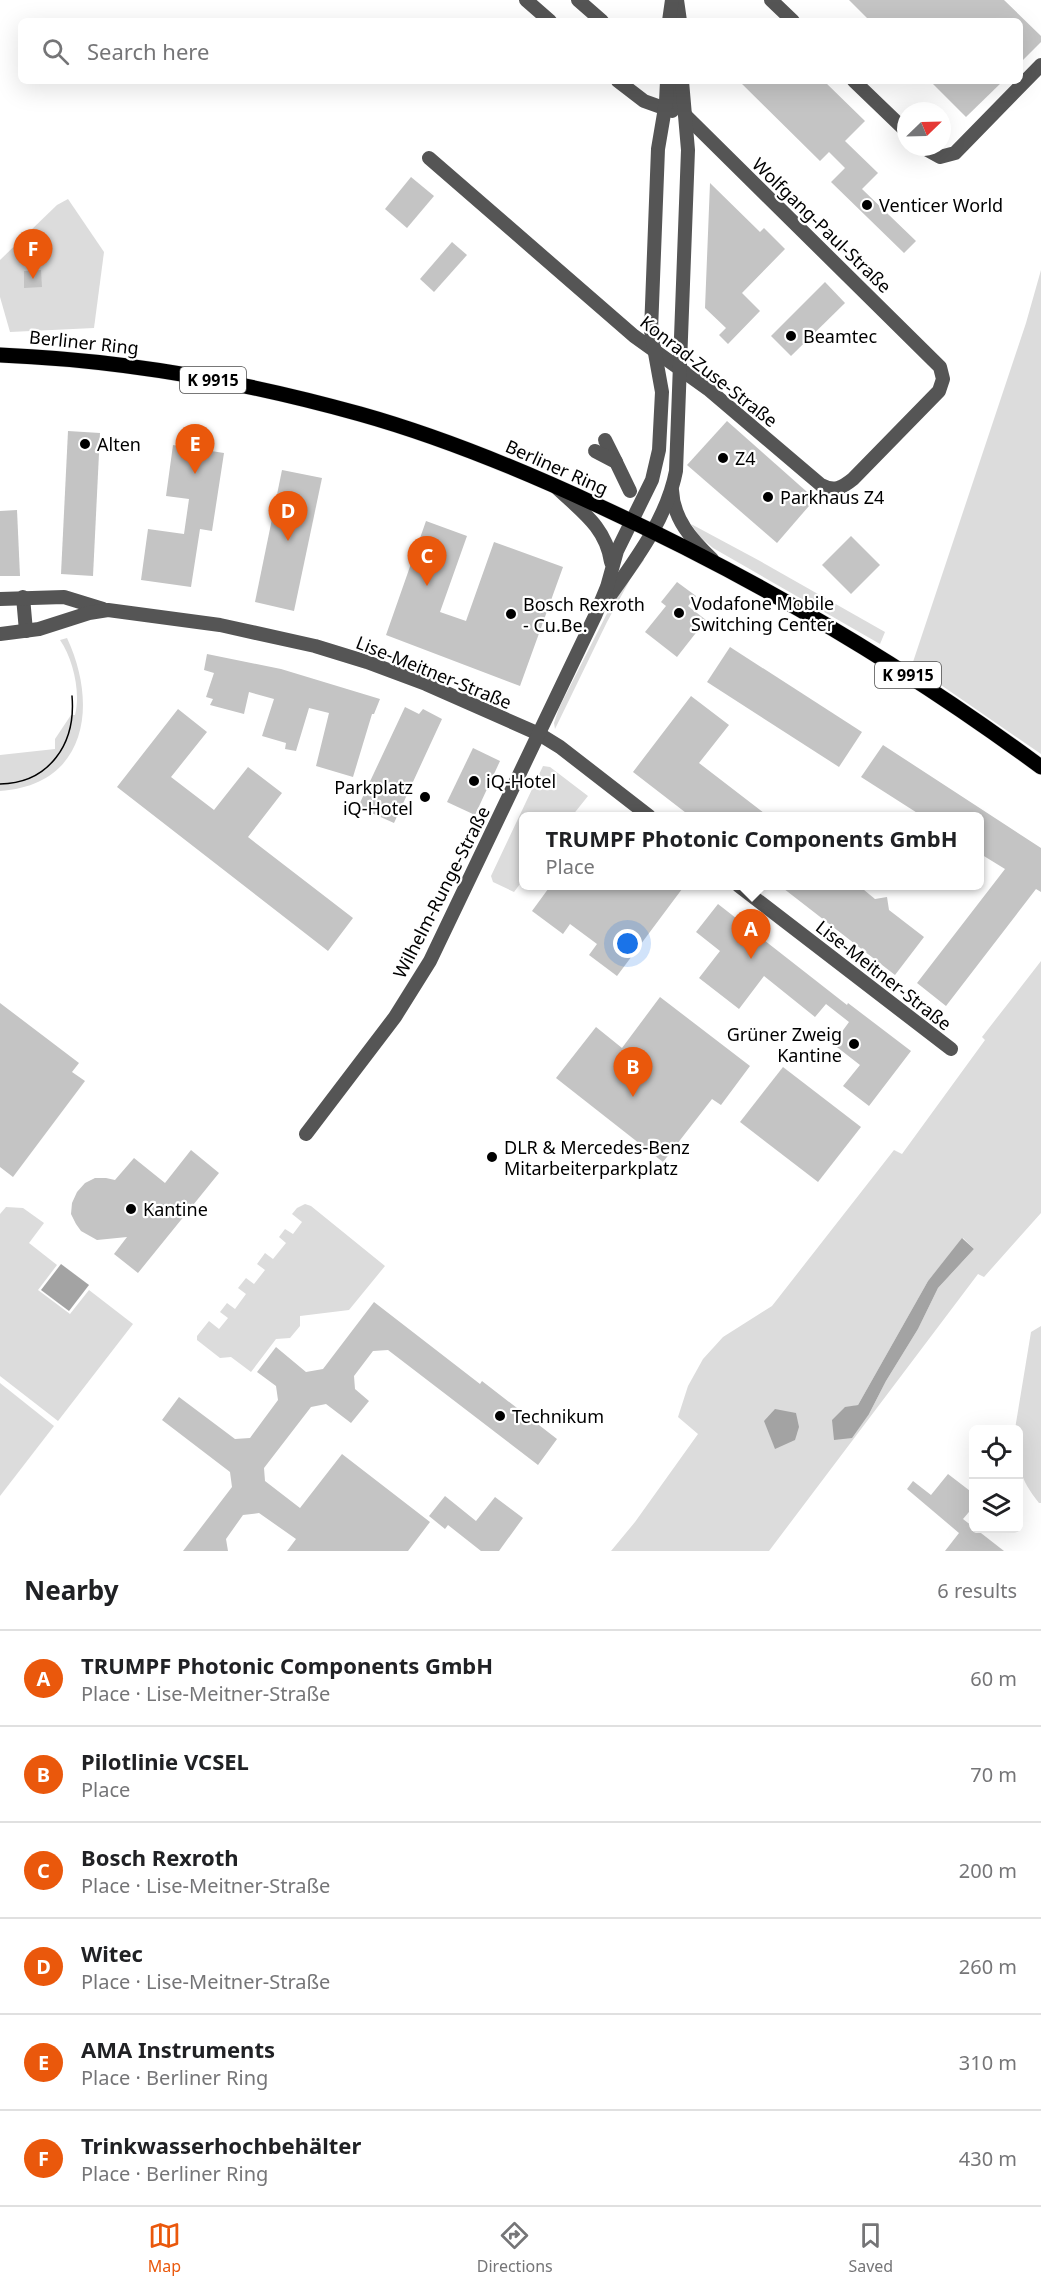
<!DOCTYPE html>
<meta charset="utf-8">
<style>
:root{--surface:#fff;--page:#f6f6f6;--text:#202124;--muted:#757577;--line:#e0e0e0;--accent:#ea580c}
body{margin:0;font-family:"Noto Sans",sans-serif;background:var(--page);color:var(--text)}
.controls{position:absolute;right:18px;bottom:18px;display:grid;overflow:hidden;border-radius:9px;box-shadow:0 6px 24px #0002}
.controls button{width:54px;height:54px;display:grid;place-items:center;padding:0;border:0;border-bottom:2px solid var(--line);background:var(--surface);color:var(--text);font:30px sans-serif}
.compass{position:absolute;left:897px;top:102px;width:54px;height:54px;border-radius:50%;background:var(--surface);box-shadow:0 6px 24px #0002;rotate:67deg}
.you{position:absolute;left:628px;top:944px;width:21px;height:21px;margin:-15px;border:4px solid #fff;border-radius:50%;background:#1a73e8;box-shadow:0 0 0 9px #1a73e833}
.badge{display:grid;place-items:center;width:39px;height:39px;border-radius:50%;background:var(--accent);color:#fff;font-size:20px;font-weight:700}
.pin{position:absolute;translate:-50% -50px;filter:drop-shadow(0 2px 3px #0008)}
.pin::after{content:'';position:absolute;top:32px;width:21px;height:18px;background:inherit;clip-path:polygon(0 0,100% 0,50% 100%)}
.popup{position:absolute;left:519px;top:812px;width:465px;height:78px;box-sizing:border-box;display:grid;place-content:center;border-radius:9px;background:var(--surface);filter:drop-shadow(0 2px 4px #0005);font-size:20px;white-space:nowrap;color:var(--muted)}
.popup b{font-size:22px;color:var(--text)}
.popup::after{content:'';position:absolute;left:50%;top:100%;margin-left:-12px;border:12px solid transparent;border-top-color:var(--surface)}
.list{margin:0;padding:0;list-style:none}
h2{display:flex;justify-content:space-between;align-items:center;height:78px;margin:0;padding:0 24px;font-size:26px}
h2 small{font-size:20px;font-weight:400;color:var(--muted)}
.list li{display:grid;grid-template-columns:39px 1fr auto;gap:18px;align-items:center;box-sizing:border-box;height:96px;padding:0 24px;border-top:2px solid var(--line)}
.list b{display:block;font-size:22px;white-space:nowrap}
.list p{margin:0;font-size:20px;white-space:nowrap;color:var(--muted)}
.list em{font-size:20px;font-style:normal;color:var(--muted)}
.icon{flex:none;width:33px;height:33px;fill:none;stroke:currentColor;stroke-width:2;stroke-linecap:round;stroke-linejoin:round}
.map{position:relative;flex:none;width:1041px;height:1551px;overflow:hidden}
.search{position:absolute;background:var(--surface);box-shadow:0 6px 24px #0002;left:18px;right:18px;top:18px;height:66px;display:flex;align-items:center;gap:15px;box-sizing:border-box;padding:0 21px;border-radius:9px;color:var(--muted);font-size:22px}
.sheet{height:654px;background:var(--surface)}
nav{display:flex;justify-content:space-around;align-items:center;box-sizing:border-box;height:84px;border-top:2px solid var(--line);background:var(--surface);font-size:16px;color:var(--muted)}
nav a{display:grid;justify-items:center;gap:3px}
nav .on{color:var(--accent)}
.map>svg:first-child{display:block}
.green{fill:#dcdcdc;fill-rule:evenodd}
.water{fill:#a3a3a3}
.building{fill:#c4c4c4}
.lines{fill:none;stroke-linecap:round;stroke-linejoin:round}
.major-casing{stroke:#dbdbdb;stroke-width:16}
.minor{stroke:#555;stroke-width:14}
.major{stroke:#000;stroke-width:15}
.tram{stroke:#000;stroke-width:1.5}
.poi-dot{fill:#000;stroke:#fff;stroke-width:2}
.labels{text-anchor:middle;dominant-baseline:central;stroke-width:4.5;stroke-linejoin:round;paint-order:stroke}
.shield{fill:#fff;stroke:#4c4c4c;stroke-width:1.5}
.shield-label{font-size:16px;font-weight:bold;fill:#000}
.poi-label{font-size:18px;fill:#000;stroke:#fff;text-anchor:start}
.street-label{font-size:18px;fill:#000;stroke:#fff}
</style>
<div class="map">
<svg width="1041" height="1551" viewBox="0 0 1041 1551">
<rect width="100%" height="100%" fill="#fff"/>
<g class="green">
<polygon points="68,199 104,252 94,328 10,332 0,297 0,260 57,205"/>
<polygon points="1041,270 1041,754 912,665 1026,323"/>
<polygon points="691,524 760,561 885,632 880,644 713,548 700,537"/>
<polygon points="641,556 644,560 631,578 607,622 555,729 554,723 559,708 626,576"/>
<path d="M67,638C98,704 88,785 0,791V755L55,749V739L71,715H75C81,692 73,659 60,640Z"/>
<polygon points="543,766 550,767 588,796 572,816 523,816 523,880 514,892 493,882 491,876"/>
<path d="M1041,961V1213L984,1277L978,1274L769,1551H611L635,1522L698,1434L678,1417L688,1386L703,1359L723,1337L772,1306L894,1150L902,1154L985,1040L982,1037ZM963,1238L974,1249L938,1288L918,1329L886,1381L869,1414L845,1408L858,1405L928,1281Z"/>
<polygon points="305,1204 311,1206 385,1266 349,1310 300,1316 300,1326 290,1338 276,1339 251,1372 231,1357 220,1358 197,1340 197,1336 209,1321 219,1329 228,1318 220,1312 227,1303 235,1309 246,1294 238,1288 246,1278 254,1284 265,1270 257,1264 265,1253 273,1259 286,1243 279,1237 285,1229 293,1234 302,1222 292,1214 297,1208"/>
<polygon points="6,1207 23,1208 44,1223 29,1243 57,1265 38,1290 70,1314 89,1290 133,1324 58,1421 0,1376 0,1214"/>
<path d="M1041,1326V1503H1039C1017,1475 1018,1464 1018,1430L1015,1429L1031,1332Z"/>
<polygon points="0,1383 54,1426 0,1496"/>
</g>
<g class="water">
<polygon points="962,1238 974,1249 938,1288 918,1329 886,1381 869,1414 852,1438 834,1440 832,1420 845,1407 858,1405 928,1281"/>
<polygon points="61,1264 89,1285 69,1311 41,1290"/>
<polygon points="775,1409 796,1413 799,1427 795,1440 775,1449 764,1421"/>
</g>
<g class="building">
<polygon points="849,0 1004,0 1041,36 1041,42 1020,63 1020,21 870,21"/>
<polygon points="739,81 824,81 865,121 845,141 878,173 862,189 916,241 904,253 831,182 845,168 829,152 820,161"/>
<polygon points="930,81 1003,81 966,117"/>
<polygon points="411,177 434,196 407,228 385,209"/>
<polygon points="710,183 760,232 764,228 785,249 742,293 760,311 728,344 719,335 726,328 705,308"/>
<polygon points="452,242 467,255 434,292 420,279"/>
<polygon points="41,270 42,287 24,288 24,271"/>
<polygon points="825,282 845,303 791,356 771,336"/>
<polygon points="727,421 815,499 777,543 687,465"/>
<polygon points="68,431 100,433 93,576 61,574"/>
<polygon points="173,445 224,453 212,531 200,529 191,587 141,580 148,529 184,534 189,499 166,496"/>
<polygon points="282,470 322,478 294,611 255,602"/>
<polygon points="17,510 20,576 0,576 0,511"/>
<polygon points="426,521 467,536 440,612 466,621 494,542 563,567 520,686 386,635"/>
<polygon points="851,536 880,565 851,594 822,565"/>
<polygon points="677,582 696,596 688,606 706,620 677,657 645,632 666,606 661,602"/>
<polygon points="730,647 862,732 839,767 707,682"/>
<polygon points="207,654 281,669 380,699 374,714 372,714 353,777 316,766 329,713 309,708 296,751 285,749 286,743 262,736 274,699 249,692 244,714 210,705 213,699 206,697 214,673 204,670"/>
<polygon points="691,696 729,725 699,763 768,816 690,816 633,772"/>
<polygon points="405,707 419,714 423,709 442,719 394,823 358,807"/>
<polygon points="178,709 207,732 171,777 214,810 248,767 282,793 248,837 353,918 328,951 117,787"/>
<polygon points="883,745 1041,848 1041,892 1036,889 946,1006 917,983 1005,869 979,853 979,816 922,816 861,777"/>
<polygon points="473,748 500,761 475,815 447,802"/>
<polygon points="551,885 685,885 617,976 589,955 597,944 570,924 563,934 532,911"/>
<polygon points="779,885 858,885 875,899 887,897 889,910 924,937 895,975"/>
<polygon points="718,904 847,1005 848,1003 911,1051 869,1106 843,1086 860,1065 833,1044 849,1022 826,1004 815,1017 764,976 739,1009 699,978 720,951 696,932"/>
<polygon points="660,997 750,1066 721,1105 712,1099 663,1162 556,1078 596,1027 622,1048"/>
<polygon points="0,1003 79,1063 72,1072 85,1081 13,1177 0,1167"/>
<polygon points="783,1067 861,1127 818,1182 740,1122"/>
<polygon points="191,1150 219,1173 138,1273 114,1254 127,1237 97,1240 81,1231 76,1224 71,1214 72,1203 77,1192 85,1183 95,1178 106,1178 115,1180 134,1158 165,1183"/>
<polygon points="374,1302 480,1384 482,1381 557,1439 538,1465 388,1350 373,1351 354,1376 355,1389 369,1401 351,1423 326,1404 311,1407 264,1468 265,1481 300,1508 342,1454 430,1522 408,1551 287,1551 296,1539 259,1513 243,1515 226,1539 228,1551 183,1551 232,1487 230,1472 162,1420 179,1397 235,1439 250,1438 278,1400 276,1386 257,1372 276,1347 306,1372 323,1369"/>
<polygon points="948,1474 974,1494 974,1506 963,1519 1004,1551 945,1551 959,1533 907,1489 913,1481 931,1495"/>
<polygon points="445,1496 476,1521 495,1497 523,1518 499,1551 481,1551 448,1525 445,1529 429,1516"/>
</g>
<g class="lines">
<g class="major-casing">
<path id="major" d="M0,355C122,360 242,381 360,414C442,437 522,470 599,506C755,578 903,665 1041,767"/>
</g>
<g class="minor">
<polyline points="526,0 550,21"/>
<polyline points="578,0 602,21"/>
<polyline points="677,0 680,21"/>
<polyline points="771,0 793,21"/>
<polyline points="669,21 672,0"/>
<polyline points="618,81 644,101 672,111"/>
<polyline points="854,81 906,131"/>
<polyline points="922,147 940,157 955,153 1041,65"/>
<path d="M429,158L634,336L708,389L821,485C834,492 842,488 853,479L939,391L943,379L940,367L686,116L667,81"/>
<polyline points="605,440 616,462"/>
<polyline points="595,451 616,462 630,491"/>
<path d="M557,488C581,511 606,527 611,562"/>
<path d="M672,490C673,519 692,540 712,559"/>
<polyline points="23,597 26,631"/>
<path d="M609,597C636,559 667,518 676,471L688,150L682,81"/>
<polyline points="0,599 64,597 103,609"/>
<polyline points="0,634 39,629 89,613 108,610 220,625 315,646 367,662 426,684 539,734 560,747 649,816"/>
<polyline points="739,886 951,1049"/>
<polyline points="306,1134 395,1017 430,961 595,616 607,587 617,551 652,480 659,450 662,392 651,331 658,149 666,102 667,81"/>
</g>
<use href="#major" class="major"/>
<path class="tram" d="M0,784C50,783 76,743 72,696"/>
</g>
<g class="poi-dot">
<circle cx="867" cy="205" r="6"/>
<circle cx="791" cy="336" r="6"/>
<circle cx="85" cy="444" r="6"/>
<circle cx="723" cy="458" r="6"/>
<circle cx="768" cy="497" r="6"/>
<circle cx="679" cy="613" r="6"/>
<circle cx="511" cy="614" r="6"/>
<circle cx="474" cy="781" r="6"/>
<circle cx="425" cy="797" r="6"/>
<circle cx="854" cy="1044" r="6"/>
<circle cx="492" cy="1157" r="6"/>
<circle cx="131" cy="1209" r="6"/>
<circle cx="500" cy="1416" r="6"/>
</g>
<g class="labels">
<g class="shield">
<rect x="180" y="367" width="66" height="26" rx="4.5"/>
<rect x="875" y="662" width="66" height="26" rx="4.5"/>
</g>
<g class="shield-label">
<text x="213" y="380">K 9915</text>
<text x="908" y="675">K 9915</text>
</g>
<g class="poi-label">
<text x="879" y="205">Venticer World</text>
<text x="803" y="336">Beamtec</text>
<text x="97" y="444">Alten</text>
<text x="735" y="458">Z4</text>
<text x="780" y="497">Parkhaus Z4</text>
<text x="691" y="603">Vodafone Mobile<tspan x="691" dy="21">Switching Center</tspan></text>
<text x="523" y="604">Bosch Rexroth<tspan x="523" dy="21">- Cu.Be.</tspan></text>
<text x="486" y="781">iQ-Hotel</text>
<text x="413" y="787" text-anchor="end">Parkplatz<tspan x="413" dy="21">iQ-Hotel</tspan></text>
<text x="842" y="1034" text-anchor="end">Grüner Zweig<tspan x="842" dy="21">Kantine</tspan></text>
<text x="504" y="1147">DLR &amp; Mercedes-Benz<tspan x="504" dy="21">Mitarbeiterparkplatz</tspan></text>
<text x="143" y="1209">Kantine</text>
<text x="512" y="1416">Technikum</text>
</g>
<g class="street-label">
<text transform="translate(822 225) rotate(44)">Wolfgang-Paul-Straße</text>
<text transform="translate(84 342) rotate(6)">Berliner Ring</text>
<text transform="translate(709 371) rotate(38)">Konrad-Zuse-Straße</text>
<text transform="translate(557 467) rotate(24)">Berliner Ring</text>
<text transform="translate(434 672) rotate(22)">Lise-Meitner-Straße</text>
<text transform="translate(441 892) rotate(-63)">Wilhelm-Runge-Straße</text>
<text transform="translate(884 975) rotate(38)">Lise-Meitner-Straße</text>
</g>
</g>
</svg>
<div class="controls">
<button><svg class="icon" aria-label="locate" viewBox="0 0 24 24"><circle cx="12" cy="12" r="6"/><path d="M12 2v4M12 18v4M2 12h4M18 12h4"/></svg></button>
<button><svg class="icon" aria-label="layers" viewBox="0 0 24 24"><path d="M12 4l9 5-9 5-9-5zM3 14l9 5 9-5"/></svg></button>
</div>
<svg class="compass" viewBox="-18 -18 36 36"><path d="M0-13l5 13h-10z" fill="#e53935"/><path d="M0 13l5-13h-10z" fill="#757577"/></svg>
<div class="you"></div>
<div class="pin badge" style="left:751px;top:959px">A</div>
<div class="popup"><b>TRUMPF Photonic Components GmbH</b>Place</div>
<div class="pin badge" style="left:633px;top:1097px">B</div>
<div class="pin badge" style="left:427px;top:586px">C</div>
<div class="pin badge" style="left:288px;top:541px">D</div>
<div class="pin badge" style="left:195px;top:474px">E</div>
<div class="pin badge" style="left:33px;top:279px">F</div>
<div class="search"><svg class="icon" aria-label="search" viewBox="0 0 24 24"><circle cx="10" cy="10" r="6"/><path d="M15 15l6 6"/></svg>Search here</div>
</div>
<section class="sheet">
<h2>Nearby<small>6 results</small></h2>
<ul class="list">
<li><span class="badge">A</span><div><b>TRUMPF Photonic Components GmbH</b><p>Place · Lise-Meitner-Straße</p></div><em>60 m</em></li>
<li><span class="badge">B</span><div><b>Pilotlinie VCSEL</b><p>Place</p></div><em>70 m</em></li>
<li><span class="badge">C</span><div><b>Bosch Rexroth</b><p>Place · Lise-Meitner-Straße</p></div><em>200 m</em></li>
<li><span class="badge">D</span><div><b>Witec</b><p>Place · Lise-Meitner-Straße</p></div><em>260 m</em></li>
<li><span class="badge">E</span><div><b>AMA Instruments</b><p>Place · Berliner Ring</p></div><em>310 m</em></li>
<li><span class="badge">F</span><div><b>Trinkwasserhochbehälter</b><p>Place · Berliner Ring</p></div><em>430 m</em></li>
</ul>
</section>
<nav>
<a class="on"><svg class="icon" aria-label="map" viewBox="0 0 24 24"><path d="M3 6l6-2 6 2 6-2v14l-6 2-6-2-6 2zM9 4v14M15 6v14"/></svg>Map</a>
<a><svg class="icon" aria-label="directions" viewBox="0 0 24 24"><path d="M12 3l9 9-9 9-9-9zM9 14v-3h6M13 9l2 2-2 2"/></svg>Directions</a>
<a><svg class="icon" aria-label="saved" viewBox="0 0 24 24"><path d="M7 4h10v16l-5-4-5 4z"/></svg>Saved</a>
</nav>
